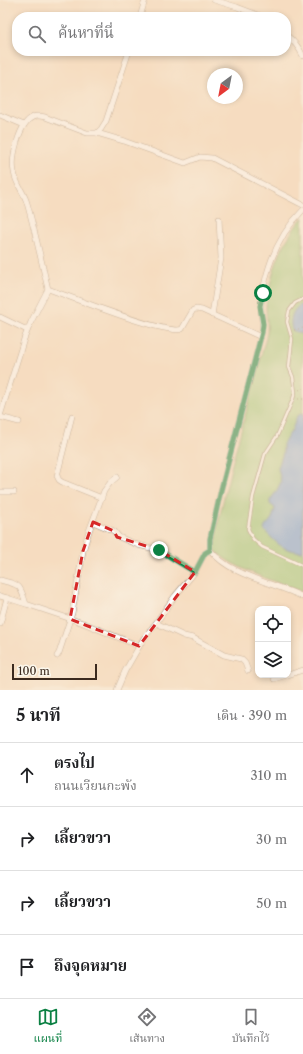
<!DOCTYPE html>
<html lang="th">
<meta charset="utf-8">
<style>
:root{--surface:#fff;--page:#f6f6f6;--text:#202124;--muted:#757577;--line:#e0e0e0;--accent:#0b8043}
body{margin:0;font-family:"Libre Caslon Text","Noto Serif Thai",serif;background:var(--page);color:var(--text)}
.controls{position:absolute;right:12px;bottom:12px;display:grid;overflow:hidden;border-radius:8px;box-shadow:0 2px 6px #0003}
.controls button{width:36px;height:36px;display:grid;place-items:center;padding:0;border:0;border-bottom:1px solid var(--line);background:var(--surface);color:var(--text);font:20px sans-serif}
.compass{position:absolute;left:207px;top:68px;width:36px;height:36px;border-radius:50%;background:var(--surface);box-shadow:0 2px 6px #0003;rotate:212deg}
.scale{position:absolute;left:12px;bottom:10px;width:85px;box-sizing:border-box;padding-left:4px;border:2px solid #3b2a1e;border-top:0;font-size:11px;line-height:14px;white-space:nowrap;color:#3b2a1e;-webkit-text-stroke:3px #fbf7ec;paint-order:stroke}
.stop{position:absolute;width:12px;height:12px;margin:-9px;border:3px solid #0b8043;border-radius:50%;background:#fff}
.stop.end{background:#0b8043;border-color:#fff;box-shadow:0 1px 4px #0008}
.list{margin:0;padding:0;list-style:none}
h2{display:flex;justify-content:space-between;align-items:center;height:52px;margin:0;padding:0 16px;font-size:17px}
h2 small{font-size:13px;font-weight:400;color:var(--muted)}
.list li{display:grid;grid-template-columns:26px 1fr auto;gap:12px;align-items:center;box-sizing:border-box;height:64px;padding:0 16px;border-top:1px solid var(--line)}
.list b{display:block;font-size:15px;white-space:nowrap}
.list p{margin:0;font-size:13px;white-space:nowrap;color:var(--muted)}
.list em{font-size:13px;font-style:normal;color:var(--muted)}
.icon{flex:none;width:22px;height:22px;fill:none;stroke:currentColor;stroke-width:2;stroke-linecap:round;stroke-linejoin:round}
.map{position:relative;flex:none;width:303px;height:690px;overflow:hidden}
.search{position:absolute;background:var(--surface);box-shadow:0 2px 6px #0003;left:12px;right:12px;top:12px;height:44px;display:flex;align-items:center;gap:10px;box-sizing:border-box;padding:0 14px;border-radius:16px;color:var(--muted);font-size:15px}
.sheet{height:308px;background:var(--surface)}
nav{display:flex;justify-content:space-around;align-items:center;box-sizing:border-box;height:56px;border-top:1px solid var(--line);background:var(--surface);font-size:11px;color:var(--muted)}
nav a{display:grid;justify-items:center;gap:2px}
nav .on{color:var(--accent)}
.map>svg:first-child{display:block}
.green{fill:#98ca7a;stroke:#6a7a4c}
.water{fill:#71a1db;stroke:#56667c}
.lines{fill:none;stroke-linecap:round;stroke-linejoin:round}
.service-casing{stroke:#98836f;stroke-width:4}
.minor-casing{stroke:#98836f;stroke-width:6}
.path{stroke:#98836f;stroke-width:1;stroke-dasharray:1 3;stroke-linecap:butt}
.service{stroke:#fff;stroke-width:2.5}
.minor{stroke:#fff;stroke-width:5}
.route{stroke:#0b8043;stroke-width:5}
.marked{fill:none;stroke:#d62828;stroke-width:3;stroke-dasharray:8 5;stroke-linejoin:round}
</style>
<div class="map">
<svg width="303" height="690" viewBox="0 0 303 690">
<rect width="100%" height="100%" fill="#fbf7ec"/>
<filter id="ink" filterUnits="userSpaceOnUse"><feTurbulence type="fractalNoise" baseFrequency=".025" numOctaves="2"/><feDisplacementMap in="SourceGraphic" scale="8" xChannelSelector="R" yChannelSelector="G"/><feConvolveMatrix kernelMatrix="1 2 1 2 8 2 1 2 1" color-interpolation-filters="sRGB"/></filter>
<filter id="wash" filterUnits="userSpaceOnUse"><feTurbulence type="fractalNoise" baseFrequency=".012" numOctaves="4" result="noise"/><feDisplacementMap in="SourceGraphic" scale="16" xChannelSelector="R" yChannelSelector="G"/><feGaussianBlur stdDeviation="0.9" result="paint"/><feColorMatrix in="noise" values="0 0 0 0 0 0 0 0 0 0 0 0 0 0 0 0 0 1.4 0 .05"/><feComposite in="paint" operator="in"/></filter>
<g filter="url(#wash)">
<rect width="100%" height="100%" fill="#f5dcc0"/>
<path class="green" d="M303,217V592C286,586 220,564 214,548C212,541 218,523 220,515C233,454 252,394 267,333C268,325 266,317 266,308C266,302 268,296 269,290C274,263 285,238 303,217Z"/>
<g class="water">
<path d="M303,304V338L301,334L292,330C289,320 292,308 303,304Z"/>
<path d="M303,413V552C281,550 278,544 264,530C265,525 267,525 270,521C273,518 274,512 275,508L270,504V500L276,492L281,482L278,468L283,453V444L292,430L297,416Z"/>
</g>
</g>
<g filter="url(#ink)">
<g class="lines">
<g class="service-casing">
<polyline id="service" points="303,299 295,303 289,311 287,322 292,339 289,367 293,377 295,392 293,399 277,436 265,454 253,497 248,529 253,539 262,547 303,566"/>
</g>
<g class="minor-casing">
<g id="minor">
<polyline points="214,0 237,7 263,17"/>
<polyline points="140,17 145,0"/>
<path d="M286,35C294,41 299,47 303,56"/>
<path d="M129,51L106,121L101,129L97,133H87L45,117C41,116 37,115 33,117C19,123 11,158 14,172C16,185 24,192 27,203C35,231 41,260 48,289C69,296 167,336 182,329L193,310L196,309L202,310L261,337"/>
<polyline points="0,115 24,125"/>
<polyline points="97,133 124,141 185,163 200,157 212,158 303,205"/>
<path d="M303,210C282,231 270,257 264,286C263,293 261,300 261,307C261,316 263,324 262,332L221,490L210,539V550C232,577 273,582 303,597"/>
<polyline points="212,315 221,258 219,219"/>
<polyline points="0,317 27,330"/>
<polyline points="0,416 24,339 31,322 48,289"/>
<polyline points="72,416 57,476 59,480 62,482 102,498"/>
<polyline points="0,417 19,422"/>
<polyline points="0,492 14,492"/>
<polyline points="93,522 114,531 119,537 138,545 159,550 195,572"/>
<path d="M0,580C20,585 20,584 26,604L83,623L139,646"/>
<polyline points="0,596 7,598"/>
<polyline points="156,623 184,636 193,638 224,655 241,659 245,663 248,671"/>
<polyline points="0,624 7,598 26,604"/>
<polyline points="57,656 59,653 72,613 83,551 89,531 104,491 110,483 117,477"/>
<polyline points="288,675 303,670"/>
<polyline points="274,679 287,675"/>
<polyline points="117,690 125,671 144,638 156,623 175,596 195,572 205,553 210,550"/>
</g>
</g>
<g class="path">
<polyline points="294,330 303,328"/>
<polyline points="299,390 303,388"/>
<polyline points="298,399 303,399"/>
</g>
<use href="#service" class="service"/>
<use href="#minor" class="minor"/>
</g>
</g>
<g class="lines" filter="url(#ink)">
<polyline class="route" points="159,550 195,572 205,553 210,550 210,539 221,490 262,332 263,324 260,306 263,293"/>
</g>
<path d="M0 0H303V690H0ZM93,522L114,531L117,537L159,550L195,572L139,646L70,619L83,551Z" fill="#f5dcc0" fill-opacity=".55" fill-rule="evenodd"/>
<path class="marked" d="M93,522L114,531L117,537L159,550L195,572L139,646L70,619L83,551Z"/>
</svg>
<div class="controls">
<button><svg class="icon" aria-label="locate" viewBox="0 0 24 24"><circle cx="12" cy="12" r="6"/><path d="M12 2v4M12 18v4M2 12h4M18 12h4"/></svg></button>
<button><svg class="icon" aria-label="layers" viewBox="0 0 24 24"><path d="M12 4l9 5-9 5-9-5zM3 14l9 5 9-5"/></svg></button>
</div>
<svg class="compass" viewBox="-18 -18 36 36"><path d="M0-13l5 13h-10z" fill="#e53935"/><path d="M0 13l5-13h-10z" fill="#757577"/></svg>
<div class="scale">100 m</div>
<div class="stop" style="left:263px;top:293px"></div>
<div class="stop end" style="left:159px;top:550px"></div>
<div class="search"><svg class="icon" aria-label="search" viewBox="0 0 24 24"><circle cx="10" cy="10" r="6"/><path d="M15 15l6 6"/></svg>ค้นหาที่นี่</div>
</div>
<section class="sheet">
<h2>5 นาที<small>เดิน · 390 m</small></h2>
<ul class="list">
<li><svg class="icon" aria-label="ahead" viewBox="0 0 24 24"><path d="M12 20V5M6 11l6-6 6 6"/></svg><div><b>ตรงไป</b><p>ถนนเวียนกะพัง</p></div><em>310 m</em></li>
<li><svg class="icon" aria-label="right" viewBox="0 0 24 24"><path d="M7 20v-9h11M14 6l5 5-5 5"/></svg><div><b>เลี้ยวขวา</b></div><em>30 m</em></li>
<li><svg class="icon" aria-label="right" viewBox="0 0 24 24"><path d="M7 20v-9h11M14 6l5 5-5 5"/></svg><div><b>เลี้ยวขวา</b></div><em>50 m</em></li>
<li><svg class="icon" aria-label="arrive" viewBox="0 0 24 24"><path d="M6 21V4h12l-3 4 3 4H6"/></svg><div><b>ถึงจุดหมาย</b></div></li>
</ul>
</section>
<nav>
<a class="on"><svg class="icon" aria-label="map" viewBox="0 0 24 24"><path d="M3 6l6-2 6 2 6-2v14l-6 2-6-2-6 2zM9 4v14M15 6v14"/></svg>แผนที่</a>
<a><svg class="icon" aria-label="directions" viewBox="0 0 24 24"><path d="M12 3l9 9-9 9-9-9zM9 14v-3h6M13 9l2 2-2 2"/></svg>เส้นทาง</a>
<a><svg class="icon" aria-label="saved" viewBox="0 0 24 24"><path d="M7 4h10v16l-5-4-5 4z"/></svg>บันทึกไว้</a>
</nav>
